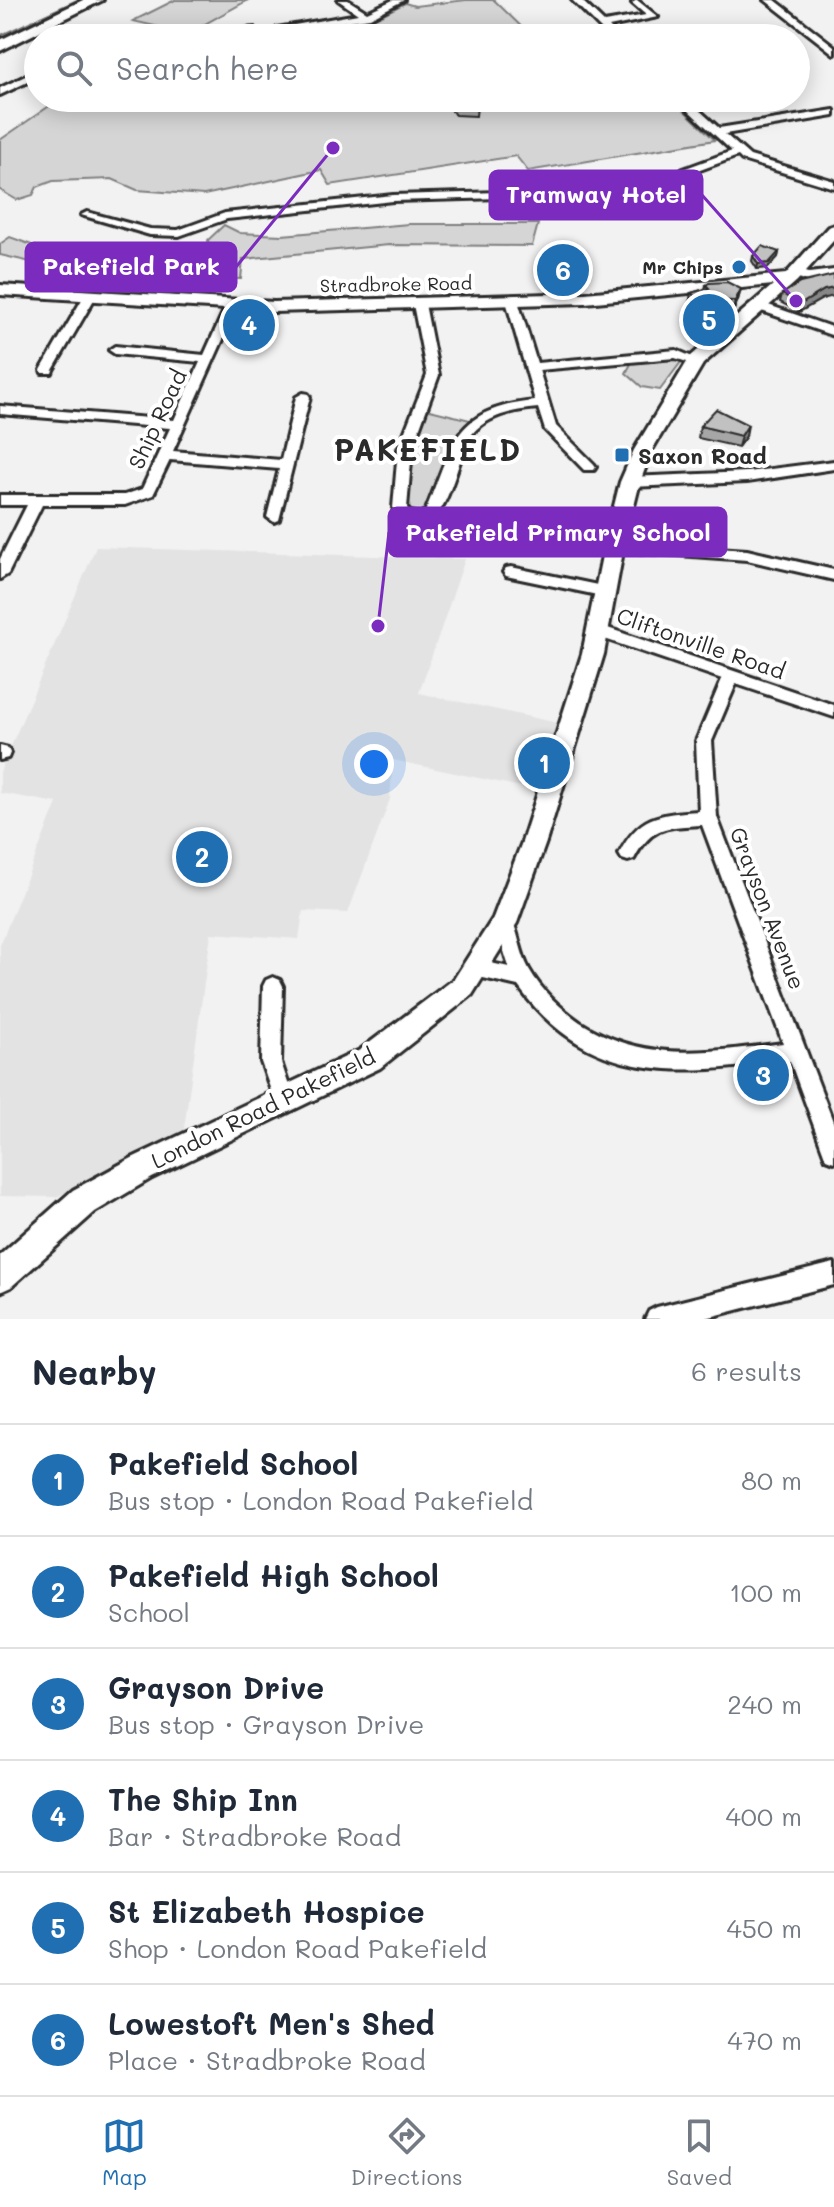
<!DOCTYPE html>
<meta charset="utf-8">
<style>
:root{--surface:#fff;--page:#f6f6f7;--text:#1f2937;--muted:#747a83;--line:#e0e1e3;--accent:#1f6fb2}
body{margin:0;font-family:Mali,sans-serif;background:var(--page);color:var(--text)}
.you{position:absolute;left:374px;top:764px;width:28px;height:28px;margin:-20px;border:6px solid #fff;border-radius:50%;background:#1a73e8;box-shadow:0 0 0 12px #1a73e833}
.badge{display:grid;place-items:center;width:52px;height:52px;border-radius:50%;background:var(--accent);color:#fff;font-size:26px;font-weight:700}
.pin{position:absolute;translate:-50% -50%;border:4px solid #fff;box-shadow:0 2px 8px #0006}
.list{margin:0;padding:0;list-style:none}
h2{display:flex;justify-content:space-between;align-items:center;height:104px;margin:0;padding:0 32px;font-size:34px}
h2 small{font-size:26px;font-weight:400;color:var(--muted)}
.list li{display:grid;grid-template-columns:52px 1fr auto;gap:24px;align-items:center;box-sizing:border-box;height:112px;padding:0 32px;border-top:2px solid var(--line)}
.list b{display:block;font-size:30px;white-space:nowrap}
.list p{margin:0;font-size:26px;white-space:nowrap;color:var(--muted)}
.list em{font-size:26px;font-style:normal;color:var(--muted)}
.icon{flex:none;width:44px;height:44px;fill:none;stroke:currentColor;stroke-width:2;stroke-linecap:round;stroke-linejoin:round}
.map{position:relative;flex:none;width:834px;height:1319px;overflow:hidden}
.search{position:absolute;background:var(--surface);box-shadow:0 4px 20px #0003;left:24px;right:24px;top:24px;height:88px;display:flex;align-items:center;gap:20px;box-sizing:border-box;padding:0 28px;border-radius:44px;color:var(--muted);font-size:30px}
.sheet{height:776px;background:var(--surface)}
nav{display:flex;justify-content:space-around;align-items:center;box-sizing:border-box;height:112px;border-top:2px solid var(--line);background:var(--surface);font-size:22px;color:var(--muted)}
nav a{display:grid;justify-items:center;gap:4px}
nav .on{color:var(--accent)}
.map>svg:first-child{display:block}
.built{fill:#e3e3e3}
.green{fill:#d5d5d5;stroke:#808080;stroke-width:2}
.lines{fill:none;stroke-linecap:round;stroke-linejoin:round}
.stream{stroke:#787878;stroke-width:3}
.street-casing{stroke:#2b2b2b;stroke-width:6}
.secondary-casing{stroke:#2b2b2b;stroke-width:6}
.highway-casing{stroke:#2b2b2b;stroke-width:6}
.street{fill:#fff;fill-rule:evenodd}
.secondary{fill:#fff;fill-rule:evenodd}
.highway{fill:#fff;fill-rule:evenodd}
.wall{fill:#a6a6a6;stroke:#2b2b2b;stroke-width:2}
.shaded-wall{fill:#878787;stroke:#2b2b2b;stroke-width:2}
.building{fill:#c1c1c1;stroke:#2b2b2b;stroke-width:2}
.poi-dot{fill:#1f6fb2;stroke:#fff;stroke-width:3}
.labels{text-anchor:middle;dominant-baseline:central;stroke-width:8;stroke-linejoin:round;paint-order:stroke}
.far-poi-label{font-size:18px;font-weight:bold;fill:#2b2b2b;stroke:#fff;text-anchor:end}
.far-street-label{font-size:18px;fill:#2b2b2b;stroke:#fff}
.street-label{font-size:22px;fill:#2b2b2b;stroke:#fff}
.poi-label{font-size:22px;font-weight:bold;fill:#2b2b2b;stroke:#fff;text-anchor:start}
.district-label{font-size:30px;font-weight:bold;letter-spacing:2px;fill:#2b2b2b;stroke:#fff}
.leader{fill:none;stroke:#7b2cbf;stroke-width:3}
.callout-dot{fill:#7b2cbf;stroke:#fff;stroke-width:3}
.callout{fill:#7b2cbf;stroke:#7b2cbf;stroke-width:3}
.callout-label{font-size:24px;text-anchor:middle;font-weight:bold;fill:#fff}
</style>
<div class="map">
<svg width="834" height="1319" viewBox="0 0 834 1319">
<rect width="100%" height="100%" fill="#f2f2f2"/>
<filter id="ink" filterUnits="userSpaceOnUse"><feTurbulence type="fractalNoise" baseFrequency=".0125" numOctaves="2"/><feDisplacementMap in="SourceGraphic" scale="16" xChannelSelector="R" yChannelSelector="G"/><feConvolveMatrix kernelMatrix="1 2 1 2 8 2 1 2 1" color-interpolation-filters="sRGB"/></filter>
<g filter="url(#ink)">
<polygon class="built" points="96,547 465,559 419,693 558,723 536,790 393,760 390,799 348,913 303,911 299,939 211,933 183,1136 56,1197 0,1196 0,945 57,803 0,793 0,772"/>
<g class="green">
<polygon points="175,0 248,0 189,33 188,38 160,38 172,30 133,21"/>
<polygon points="466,0 494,0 533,38 383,38 371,20 405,3 415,6"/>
<polygon points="61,98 671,98 715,140 528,171 516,156 330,185 321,170 204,195 137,190 112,179 53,181 37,187 33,195 17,200 0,190 0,140"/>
<polygon points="409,224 538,224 532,246 389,245 243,259 241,279 88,275 0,255 0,244 10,237 68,258 99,262 117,252 201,266 210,252 208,240 224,225 240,233 282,235"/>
<polygon points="675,358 681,362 660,390 642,387 626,373 632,362"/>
<path d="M426,409L474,421L460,434L426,514L410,516C394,490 414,436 426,409Z"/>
</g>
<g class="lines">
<polyline class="stream" points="0,36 78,0"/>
<g class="street-casing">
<g id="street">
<polygon points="338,0 348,0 367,12 393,0 404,0 370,18 282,31 277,28 358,14"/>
<polygon points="572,0 581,0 604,22 646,15 632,3 637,0 658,17 609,27 620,38 610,38"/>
<polygon points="765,0 775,0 834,46 834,54"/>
<polygon points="93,34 101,38 89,38"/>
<polygon points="38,70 38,77 0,95 0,88"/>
<polygon points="675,98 686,98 719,128 834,110 834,116 725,134 750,156 834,181 834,188 742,160 738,156 673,180 579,196 393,201 227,219 179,236 150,235 81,215 87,212 150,229 178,230 225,213 393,195 579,190 667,175 732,151"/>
<polygon points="796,269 809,273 834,270 834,278 808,281 792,276 792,270"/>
<polygon points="90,292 96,296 53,370 52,373 42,373 41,370 84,296"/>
<path d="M512,297L518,301L537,363L676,350L702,361L696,365L675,358L539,370L556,426L594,464L596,467L594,470H584L545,430L538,408C515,410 484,416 470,437C458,456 448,519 425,523C417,525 407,521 400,519L393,508L398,449L427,375L413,304L419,300L425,304L439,375L412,449L407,508L410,512L421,514L426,510C453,444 453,409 535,401L506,301Z"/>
<polygon points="757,301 834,328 834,336 753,308 751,305"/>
<polygon points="232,302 238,306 173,451 281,460 296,397 303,393 308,394 310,397 279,520 274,522 267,517 279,469 170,460 153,495 125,505 42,505 8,574 0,579 0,559 27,505 0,505 0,495 124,495 142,489 170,428 0,414 0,406 174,420 200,362 115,354 109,350 115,346 204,355 226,306"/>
<polygon points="834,461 834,469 747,482 630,487 623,482 630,477 747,472"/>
<polygon points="614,541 747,550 834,570 834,580 747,560 609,550 607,546 609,542"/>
<polygon points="511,567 607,587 615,592 607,597 506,576 503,572 506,568"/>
<path d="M599,625L834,705V717L736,684L712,741L717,817L834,1124V1162L826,1159L790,1061C682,1074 590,1086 518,986L470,975L467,969L470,963L477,960L509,967L495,923L497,917L504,915L511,917C519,934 520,953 529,969C541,990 560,1008 580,1022C645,1064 711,1052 783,1043L702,825C667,827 652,825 634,859L628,861L622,859L619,854C639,815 658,814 699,811L696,741L722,679L593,635L591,631L593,627Z"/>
<polygon points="0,746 8,748 10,753 8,758 0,760"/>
<polygon points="273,977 280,980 283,986 281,1062 294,1101 291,1108 284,1111 277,1108 261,1062 263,986 266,980"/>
<polygon points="834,1263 834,1285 702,1319 645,1319 649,1311 657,1307"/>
</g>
</g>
<g class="secondary-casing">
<polygon id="secondary" points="834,225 834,240 797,281 703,364 652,450 640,482 624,546 604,654 546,842 517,923 472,995 380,1068 152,1178 95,1212 11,1287 0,1292 0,1255 73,1190 132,1158 360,1050 454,979 493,918 522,842 582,654 604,546 620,482 634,450 690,357 773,285 585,303 274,312 0,295 0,285 274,302 585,293 786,274 828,227"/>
</g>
<g class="highway-casing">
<polygon id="highway" points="83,0 103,0 0,51 0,40"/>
</g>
<use href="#street" class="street"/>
<use href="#secondary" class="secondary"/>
<use href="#highway" class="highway"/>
</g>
<g class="wall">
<polygon points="442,98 471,98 477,106 476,116 455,115"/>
<polygon points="553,250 574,276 573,283 563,284 552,257"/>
<polygon points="779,252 778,257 768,268 757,269 752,261 753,256"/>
<polygon points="706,285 741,289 738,300 733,312 698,311 689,304 691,293 705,289"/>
<polygon points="782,294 822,299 799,312 780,302"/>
<polygon points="263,313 264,321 259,333 232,331 232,324"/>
<polygon points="700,426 746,436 738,447 698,438"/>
</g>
<g class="shaded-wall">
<polygon points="779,252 778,257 768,268 757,269 758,264"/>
<polygon points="834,288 834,296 822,299 799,312 801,304 824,290"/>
<polygon points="741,289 738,300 733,312 735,301"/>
<polygon points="263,313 264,321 259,333 258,326"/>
<polygon points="748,425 746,436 738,447 741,436"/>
</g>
<g class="building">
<polygon points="255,26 264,38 209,38 204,30"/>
<polygon points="450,98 471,98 477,106 455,105"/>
<polygon points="762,246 779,252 769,263 758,264 753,256"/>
<polygon points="563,249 574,276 564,276 553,250"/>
<polygon points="834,275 834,288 824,290 801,304 782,294 800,283"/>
<polygon points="727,282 741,289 735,301 700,300 691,293 709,288 706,285 709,283"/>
<polygon points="237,310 263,313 258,326 232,324"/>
<polygon points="716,409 748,425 741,436 700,426"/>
</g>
</g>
<g class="poi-dot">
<circle cx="739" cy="267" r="8"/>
<rect x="614" y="447" width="16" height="16" rx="4"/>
</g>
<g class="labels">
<g class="far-poi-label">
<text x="723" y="267">Mr Chips</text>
</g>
<g class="far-street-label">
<text transform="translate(396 284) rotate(-1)">Stradbroke Road</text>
</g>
<g class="street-label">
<text transform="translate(157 419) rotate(-65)">Ship Road</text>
<text transform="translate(701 643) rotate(19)">Cliftonville Road</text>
<text transform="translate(768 908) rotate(69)">Grayson Avenue</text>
<text transform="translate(263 1108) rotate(-26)">London Road Pakefield</text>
</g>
<g class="poi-label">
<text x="638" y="455">Saxon Road</text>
</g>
<g class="district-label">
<text x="428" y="449">PAKEFIELD</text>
</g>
</g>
<path class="leader" d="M796 301L702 195M333 148L236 267M378 626L389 532"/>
<g class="callout-dot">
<circle cx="796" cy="301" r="8"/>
<circle cx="333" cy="148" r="8"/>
<circle cx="378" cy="626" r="8"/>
</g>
<g class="callout">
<rect x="490" y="171" width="212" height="48" rx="8"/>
<rect x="26" y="243" width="210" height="48" rx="8"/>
<rect x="389" y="508" width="337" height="48" rx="8"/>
</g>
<g class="callout-label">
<text x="596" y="203">Tramway Hotel</text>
<text x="131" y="275">Pakefield Park</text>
<text x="558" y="541">Pakefield Primary School</text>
</g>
</svg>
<div class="you"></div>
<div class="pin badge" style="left:544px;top:763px">1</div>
<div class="pin badge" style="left:202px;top:857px">2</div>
<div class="pin badge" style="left:763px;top:1075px">3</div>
<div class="pin badge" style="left:249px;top:325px">4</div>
<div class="pin badge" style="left:709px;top:320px">5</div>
<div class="pin badge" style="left:563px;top:270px">6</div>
<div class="search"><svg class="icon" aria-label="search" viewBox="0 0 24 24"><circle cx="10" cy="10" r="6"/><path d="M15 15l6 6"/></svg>Search here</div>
</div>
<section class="sheet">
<h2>Nearby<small>6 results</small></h2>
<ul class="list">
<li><span class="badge">1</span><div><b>Pakefield School</b><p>Bus stop · London Road Pakefield</p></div><em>80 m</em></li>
<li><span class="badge">2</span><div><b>Pakefield High School</b><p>School</p></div><em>100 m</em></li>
<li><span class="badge">3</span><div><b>Grayson Drive</b><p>Bus stop · Grayson Drive</p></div><em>240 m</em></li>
<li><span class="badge">4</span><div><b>The Ship Inn</b><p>Bar · Stradbroke Road</p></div><em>400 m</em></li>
<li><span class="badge">5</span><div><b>St Elizabeth Hospice</b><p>Shop · London Road Pakefield</p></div><em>450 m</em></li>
<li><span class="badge">6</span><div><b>Lowestoft Men's Shed</b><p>Place · Stradbroke Road</p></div><em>470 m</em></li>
</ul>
</section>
<nav>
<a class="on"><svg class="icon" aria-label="map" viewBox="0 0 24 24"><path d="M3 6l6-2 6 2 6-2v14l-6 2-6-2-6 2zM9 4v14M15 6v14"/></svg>Map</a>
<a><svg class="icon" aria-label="directions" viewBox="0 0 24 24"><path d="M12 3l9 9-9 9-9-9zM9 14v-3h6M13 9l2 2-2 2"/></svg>Directions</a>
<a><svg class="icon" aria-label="saved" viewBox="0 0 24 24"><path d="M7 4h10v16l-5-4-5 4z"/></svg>Saved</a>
</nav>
